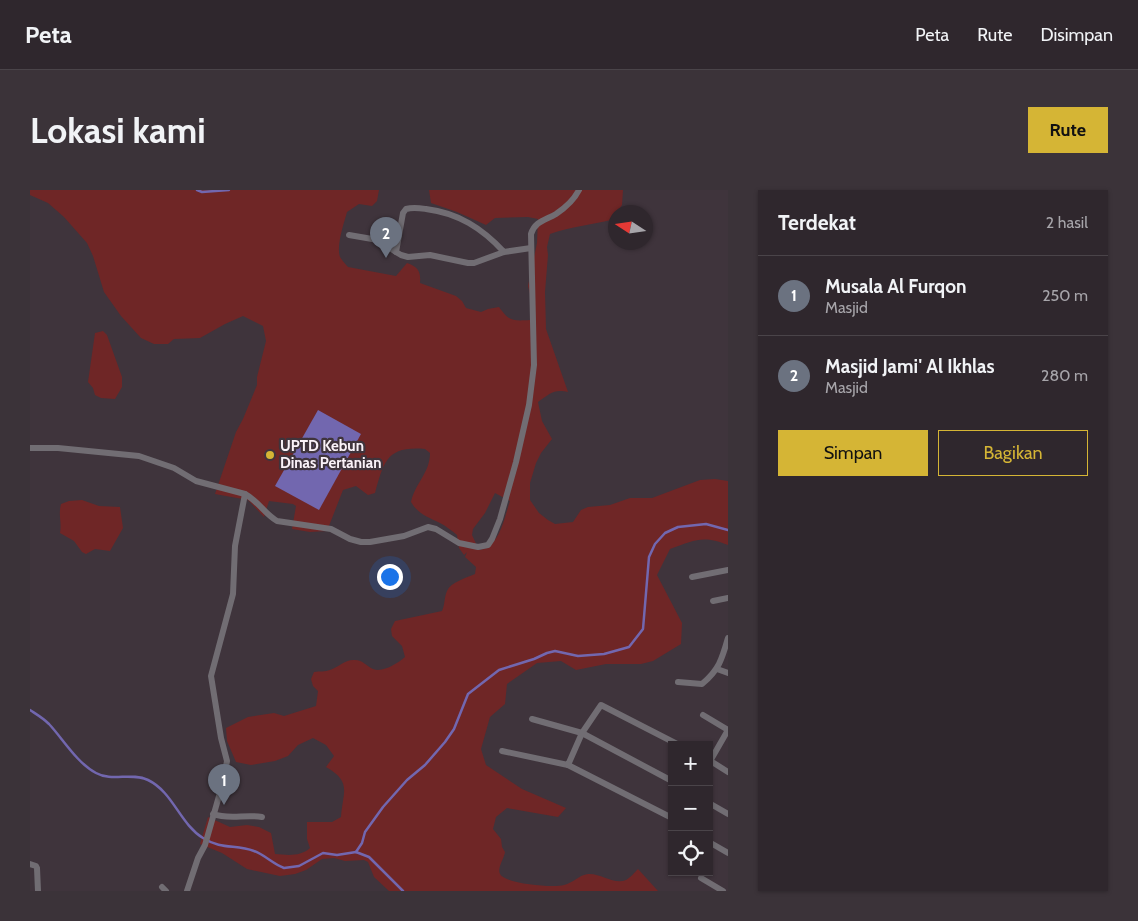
<!DOCTYPE html>
<html lang="id">
<meta charset="utf-8">
<style>
:root{--surface:#2f272d;--page:#3b3339;--text:#f1f3f6;--muted:#a7a5aa;--line:#4a4449;--accent:#d5b535}
body{margin:0;font-family:Cabin,sans-serif;background:var(--page);color:var(--text)}
.controls{position:absolute;right:15px;bottom:15px;display:grid;overflow:hidden;border-radius:0px;box-shadow:0 1px 4px #0004}
.controls button{width:45px;height:45px;display:grid;place-items:center;padding:0;border:0;border-bottom:1px solid var(--line);background:var(--surface);color:var(--text);font:25px sans-serif}
.compass{position:absolute;left:578px;top:15px;width:45px;height:45px;border-radius:50%;background:var(--surface);box-shadow:0 1px 4px #0004;rotate:282deg}
.you{position:absolute;left:359px;top:386px;width:18px;height:18px;margin:-12px;border:4px solid #fff;border-radius:50%;background:#1a73e8;box-shadow:0 0 0 8px #1a73e833}
.badge{display:grid;place-items:center;width:32px;height:32px;border-radius:50%;background:var(--accent);color:#fff;font-size:16px;font-weight:700}
.pin{position:absolute;translate:-50% -41px;filter:drop-shadow(0 1px 2px #0008)}
.pin::after{content:'';position:absolute;top:26px;width:18px;height:15px;background:inherit;clip-path:polygon(0 0,100% 0,50% 100%)}
.list{margin:0;padding:0;list-style:none}
h2{display:flex;justify-content:space-between;align-items:center;height:65px;margin:0;padding:0 20px;font-size:21px}
h2 small{font-size:16px;font-weight:400;color:var(--muted)}
.list li{display:grid;grid-template-columns:32px 1fr auto;gap:15px;align-items:center;box-sizing:border-box;height:80px;padding:0 20px;border-top:1px solid var(--line)}
.list b{display:block;font-size:19px;white-space:nowrap}
.list p{margin:0;font-size:16px;white-space:nowrap;color:var(--muted)}
.list em{font-size:16px;font-style:normal;color:var(--muted)}
.actions{display:flex;gap:10px;padding:15px 20px}
.actions a{flex:1;padding:11px 0;border:1px solid var(--accent);border-radius:0px;text-align:center;font-size:18px;color:var(--accent)}
.actions .main{background:var(--accent);color:#111}
.icon{flex:none;width:28px;height:28px;fill:none;stroke:currentColor;stroke-width:2;stroke-linecap:round;stroke-linejoin:round}
.map{position:relative;flex:none;width:698px;height:701px;overflow:hidden;border-radius:0px}
header{display:flex;align-items:center;gap:30px;box-sizing:border-box;height:70px;padding:0 25px;background:var(--surface);border-bottom:1px solid var(--line)}
header strong{font-size:24px}
nav{display:flex;gap:28px;margin-inline-start:auto;font-size:18px}
.intro{display:flex;align-items:center;justify-content:space-between;box-sizing:border-box;height:120px;padding:0 30px}
h1{margin:0;font-size:35px}
.button{padding:12px 22px;border-radius:0px;background:var(--accent);color:#111;font-size:18px;font-weight:700}
main{display:flex;gap:30px;padding:0 30px}
aside{flex:1;background:var(--surface);border-radius:0px;box-shadow:0 1px 4px #0004}
.map>svg:first-child{display:block}
.green{fill:#6f2626;fill-rule:evenodd}
.water{fill:#7267af}
.lines{fill:none;stroke-linecap:round;stroke-linejoin:round}
.stream{stroke:#7267af;stroke-width:2.5}
.street{stroke:#716d73;stroke-width:6}
.poi-dot{fill:#d5b535;stroke:#3f343c;stroke-width:2}
.labels{text-anchor:middle;dominant-baseline:central;stroke-width:4.5;stroke-linejoin:round;paint-order:stroke}
.poi-label{font-size:15px;font-weight:bold;fill:#faf2f8;stroke:#3f343c;text-anchor:start}
</style>
<header>
<strong>Peta</strong>
<nav><a>Peta</a><a>Rute</a><a>Disimpan</a></nav>
</header>
<div class="intro"><h1>Lokasi kami</h1><a class="button">Rute</a></div>
<main>
<div class="map">
<svg width="698" height="701" viewBox="0 0 698 701">
<rect width="100%" height="100%" fill="#3f343c"/>
<g class="green">
<path d="M0,0H349L347,11L342,16L329,14L317,22C314,33 306,56 310,67C312,70 315,74 318,77L366,86L377,73C388,77 391,81 390,93L426,106L432,111L436,118L451,122L458,119L469,117C479,131 482,131 500,130V104L498,96L507,53L508,29L498,27L465,28L456,35L427,22L401,13L399,0H593L592,15L581,30C560,35 540,37 520,44L517,57L518,65L515,102L516,139L538,202C523,199 520,204 508,212L512,231L522,249L511,263L506,273L500,293V310L509,323L518,330L525,334L543,332L551,320L558,317L580,315L600,308H622L670,290L685,289L698,291V355C673,345 665,350 640,359L627,385L652,433L651,454L623,471L611,474H576L546,480L531,471L507,473L477,494L475,514L460,527L451,559L456,575L492,599L536,618L528,627L477,618L466,627L463,639L471,649L472,657L475,662C474,669 467,678 470,684C475,694 523,698 534,695C543,693 549,685 558,684C571,683 584,695 596,690C600,688 605,682 608,679L628,701H359L344,687L338,672L334,670L315,671L304,668L292,669L276,680L265,684L250,686L217,679L192,663L170,654L178,627L200,637L217,635L229,637L241,643L245,664C257,665 270,667 280,658L277,649V632H302L311,627C313,601 322,592 296,577L304,566L296,555L283,548L268,555L258,566L245,571L221,575L206,572L197,551L196,538L218,527L244,523L254,526L286,516L288,501L283,496L281,489L284,482C290,481 295,482 300,480C309,477 315,469 325,470C333,470 336,476 343,479C353,483 368,473 375,467L372,456L362,446L361,439L365,431L412,421C415,414 414,408 417,401C421,392 436,388 445,384L446,377L435,367L437,362L434,365L429,358L427,345C422,341 416,336 410,333C398,327 388,324 381,312C385,293 400,283 400,263L395,259C357,256 354,271 345,303L338,305L326,296L313,300L297,341L280,342L262,339L266,316L263,314L239,311L234,327L218,310L185,304L206,242L213,229L227,195V187L236,151L233,136L213,126L195,134L170,148L144,149L138,154H124L111,148L91,126L74,102L63,66L57,53L34,27L18,13L0,5ZM465,303L480,311C474,328 470,357 449,360L442,345L443,339L455,323Z"/>
<polygon points="73,141 77,145 92,187 92,197 85,209 71,208 65,205 63,198 58,192 65,143"/>
<path d="M52,310L69,316L90,317L93,338L80,361L65,359L56,364L52,362L44,351L30,343C32,332 28,326 31,314L39,311Z"/>
</g>
<polygon class="water" points="288,220 331,244 289,320 245,296"/>
<g class="lines">
<g class="stream">
<polyline points="167,0 172,2 199,0"/>
<path d="M0,520C6,524 13,528 19,534C33,549 47,573 66,583C82,592 101,582 118,590C143,602 150,634 173,648C192,660 206,654 224,661C235,665 243,674 254,678L269,676L293,663L307,665L326,662"/>
<polyline points="326,662 332,653 335,642 353,617 377,590 395,575 415,552 424,539 438,504 469,480 504,469 517,463 525,461 548,466 574,464 599,457 613,439 619,367 625,354 635,343 648,337 676,334 698,340"/>
<polyline points="326,662 339,667 373,701"/>
</g>
<g class="street">
<polyline points="319,45 348,50 366,62"/>
<path d="M474,62C452,38 428,23 396,19C389,18 383,17 376,19L373,23L366,62L371,65L378,67L400,65L438,73H444L474,62L501,58"/>
<path d="M0,258H28L109,266L144,278L166,291L215,304C228,311 235,324 247,331L301,339L320,349L331,352H340L374,346L398,337L406,339L429,353L448,357L458,355L462,349L470,329L486,272L499,215L504,175L501,44C505,31 516,30 526,24C535,18 544,10 549,0"/>
<polyline points="662,387 698,380"/>
<polyline points="683,411 698,408"/>
<polyline points="687,479 698,483"/>
<path d="M648,492L672,494C689,480 692,469 698,448"/>
<polyline points="673,525 698,540"/>
<polyline points="502,529 552,543 642,591"/>
<polyline points="472,561 538,575 552,543 571,515 649,555"/>
<polyline points="679,570 698,582"/>
<polyline points="679,573 698,540"/>
<polyline points="538,575 642,628"/>
<polyline points="679,613 698,624"/>
<path d="M183,624C199,630 215,624 232,627"/>
<polyline points="679,652 698,663"/>
<polyline points="0,674 6,676 7,678 8,701"/>
<polyline points="671,688 693,701"/>
<polyline points="132,697 136,701"/>
<polyline points="157,701 168,668 175,655 193,592 197,571 191,548 181,486 203,404 205,356 215,304"/>
</g>
</g>
<circle class="poi-dot" cx="240" cy="265" r="5"/>
<g class="labels">
<g class="poi-label">
<text x="250" y="256">UPTD Kebun<tspan x="250" dy="17">Dinas Pertanian</tspan></text>
</g>
</g>
</svg>
<div class="controls">
<button>+</button>
<button>−</button>
<button><svg class="icon" aria-label="locate" viewBox="0 0 24 24"><circle cx="12" cy="12" r="6"/><path d="M12 2v4M12 18v4M2 12h4M18 12h4"/></svg></button>
</div>
<svg class="compass" viewBox="-18 -18 36 36"><path d="M0-13l5 13h-10z" fill="#e53935"/><path d="M0 13l5-13h-10z" fill="#a7a5aa"/></svg>
<div class="you"></div>
<div class="pin badge" style="left:194px;top:615px;background:#6b7280">1</div>
<div class="pin badge" style="left:356px;top:68px;background:#6b7280">2</div>
</div>
<aside>
<h2>Terdekat<small>2 hasil</small></h2>
<ul class="list">
<li><span class="badge" style="background:#6b7280">1</span><div><b>Musala Al Furqon</b><p>Masjid</p></div><em>250 m</em></li>
<li><span class="badge" style="background:#6b7280">2</span><div><b>Masjid Jami' Al Ikhlas</b><p>Masjid</p></div><em>280 m</em></li>
</ul>
<div class="actions"><a class="main">Simpan</a><a>Bagikan</a></div>
</aside>
</main>
